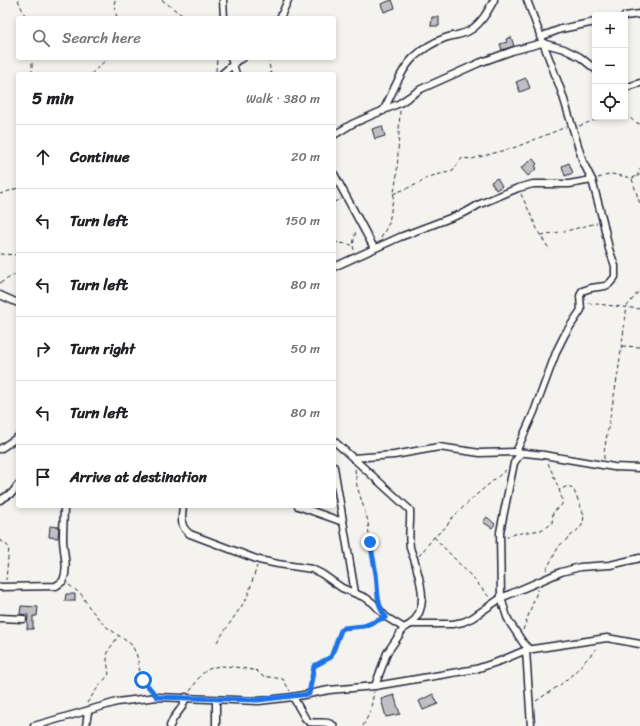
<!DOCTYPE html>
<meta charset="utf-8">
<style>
:root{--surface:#fff;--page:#f2f2f2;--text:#202124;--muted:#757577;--line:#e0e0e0}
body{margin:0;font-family:Sriracha,sans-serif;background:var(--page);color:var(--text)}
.controls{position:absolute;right:12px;top:12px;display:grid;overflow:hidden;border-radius:4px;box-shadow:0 2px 6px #0003}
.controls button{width:36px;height:36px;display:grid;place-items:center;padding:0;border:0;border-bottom:1px solid var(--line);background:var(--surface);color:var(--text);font:20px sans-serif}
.stop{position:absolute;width:12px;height:12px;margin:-9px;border:3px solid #1a73e8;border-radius:50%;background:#fff}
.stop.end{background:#1a73e8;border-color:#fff;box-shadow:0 1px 4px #0008}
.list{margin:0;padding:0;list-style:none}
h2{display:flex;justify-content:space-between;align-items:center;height:52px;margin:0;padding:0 16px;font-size:17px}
h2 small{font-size:13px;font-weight:400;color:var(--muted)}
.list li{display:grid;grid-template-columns:26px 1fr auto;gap:12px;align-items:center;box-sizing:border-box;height:64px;padding:0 16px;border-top:1px solid var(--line)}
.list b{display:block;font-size:15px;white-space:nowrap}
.list em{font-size:13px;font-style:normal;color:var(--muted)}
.icon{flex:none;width:22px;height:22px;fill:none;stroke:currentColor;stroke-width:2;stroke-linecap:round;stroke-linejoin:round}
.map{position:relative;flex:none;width:640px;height:726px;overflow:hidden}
.search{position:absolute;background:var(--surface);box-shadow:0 2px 6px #0003;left:16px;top:16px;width:320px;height:44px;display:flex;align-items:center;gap:10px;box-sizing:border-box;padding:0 14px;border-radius:4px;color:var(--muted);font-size:15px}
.panel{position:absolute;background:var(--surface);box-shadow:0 2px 6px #0003;left:16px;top:72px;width:320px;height:436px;border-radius:4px}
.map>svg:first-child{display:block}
.building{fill:#c0bfc2;stroke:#22223b}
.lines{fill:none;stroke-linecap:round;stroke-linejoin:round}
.minor-casing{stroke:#22223b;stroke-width:9}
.path{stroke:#22223b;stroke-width:1;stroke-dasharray:4 3;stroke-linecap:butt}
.minor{stroke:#fdfcf7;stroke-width:6}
.route{stroke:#1a73e8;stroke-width:5}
</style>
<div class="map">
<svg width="640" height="726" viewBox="0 0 640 726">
<rect width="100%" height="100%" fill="#f4f3ef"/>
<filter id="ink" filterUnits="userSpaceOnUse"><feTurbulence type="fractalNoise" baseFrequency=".025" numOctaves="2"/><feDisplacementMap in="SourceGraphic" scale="8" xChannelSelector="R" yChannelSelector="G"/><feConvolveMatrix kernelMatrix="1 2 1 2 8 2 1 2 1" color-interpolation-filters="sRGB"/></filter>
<g filter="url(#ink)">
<g class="building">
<polygon points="392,0 395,8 384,12 381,4"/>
<polygon points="432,17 439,17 439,26 431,26"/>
<polygon points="511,37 514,46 502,50 500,44 507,42 506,39"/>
<polygon points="526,78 530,88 520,92 516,82"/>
<polygon points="382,126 385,136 375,139 372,129"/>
<polygon points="533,159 537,164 535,166 537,168 528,176 521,168"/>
<polygon points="569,163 573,173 565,176 562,166"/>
<polygon points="497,178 502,186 496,190 491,182"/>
<polygon points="487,517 495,524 492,528 483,522"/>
<polygon points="50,526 59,527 58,538 49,537"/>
<polygon points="66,594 75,594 75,601 65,601"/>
<polygon points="21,606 38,607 37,616 33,616 33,629 27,629 28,615 20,614"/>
<polygon points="433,694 438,704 423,710 419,701"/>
<polygon points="394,695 400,714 386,717 381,699"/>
</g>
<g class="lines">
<g class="minor-casing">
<g id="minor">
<polyline points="223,0 224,18"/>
<polyline points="625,16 640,14"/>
<polyline points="280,18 288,0"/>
<polyline points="540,37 561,29 595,22"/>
<polyline points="231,58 236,74"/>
<polyline points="222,74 238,60 243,58"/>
<polyline points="625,88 640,83"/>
<path d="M383,111C393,93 399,72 414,57C423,49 434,42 445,38C454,35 464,35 472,29C482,22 488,11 494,0"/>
<polyline points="334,135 352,124 400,103 421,89 479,63 512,51 542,43 564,49 580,57 595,69"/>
<polyline points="334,174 374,248"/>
<polyline points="334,267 400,237 466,212 480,204 518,188 533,184 569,184 592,180"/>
<polyline points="0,295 18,303"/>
<polyline points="334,441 353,458 394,455 439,447 480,453 516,452 544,455 614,467 640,468"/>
<polyline points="0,449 18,437"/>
<polyline points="516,452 534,412 557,350 565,334 581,310 580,296 582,291 591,288 605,286 609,284 615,277 615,266 609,249 603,221 592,180 583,162 562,93 527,0"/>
<polyline points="521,453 514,463 500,532 501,598 507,617 510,623 524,644 530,650"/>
<path d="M353,458L410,510C411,522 408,535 410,547C411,553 414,557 415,562C421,584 429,607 411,624"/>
<polyline points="334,467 355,593"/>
<polyline points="0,500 12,493 18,485"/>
<path d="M183,506C182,518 179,526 190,534L259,560L278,564L312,569L322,574L342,588L366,598L373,603L386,617L404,628"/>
<polyline points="298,506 343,522"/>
<path d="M0,587L56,586L63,581C69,566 63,553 63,538C63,527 64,516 64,506"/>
<polyline points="0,618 23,619"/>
<polyline points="526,650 531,726"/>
<polyline points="375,686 387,653 404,628 411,624 453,624 463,622 472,618 501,598 561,572 580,567 610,565 640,558"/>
<path d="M293,697L305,718L309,722C318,724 328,720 334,726"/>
<polyline points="34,726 117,702 157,697 259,701 293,697 329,690 375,686 476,669 500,661 526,650 607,638 640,644"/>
<polyline points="86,726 88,711"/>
<polyline points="170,726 173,719 182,707 186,697"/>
<polyline points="216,726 216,700"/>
</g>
</g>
<g class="path">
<polyline points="18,0 26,18"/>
<polyline points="115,0 114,5 117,18"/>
<polyline points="162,0 186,18"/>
<polyline points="268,58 271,74"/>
<polyline points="216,71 217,58"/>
<polyline points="32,74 32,58"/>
<polyline points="91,74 108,58"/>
<polyline points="625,114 635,122 640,124"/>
<polyline points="579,126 603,117"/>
<polyline points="637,177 640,168"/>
<polyline points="598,178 612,174 632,178 640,175"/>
<polyline points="632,179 640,204"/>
<polyline points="0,194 18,188"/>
<polyline points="393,194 420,183 428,177 453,171 462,158 472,159 516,147 566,127"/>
<polyline points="521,194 540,235 550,250"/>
<polyline points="334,202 341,199"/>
<polyline points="541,235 566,231 597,223"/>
<polyline points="381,238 389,223 397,174 400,110"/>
<polyline points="334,242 353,245"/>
<polyline points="354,250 353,245 356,230"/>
<polyline points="0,254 18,255"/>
<polyline points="0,283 16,274 18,263"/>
<polyline points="588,303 640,309"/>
<polyline points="622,346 640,347"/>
<polyline points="604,459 604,452 618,373 627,306 640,290"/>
<polyline points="355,469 357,486 368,521 369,538 376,576 378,599"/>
<polyline points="434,537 471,576 490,598"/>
<path d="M507,538L509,535L541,530L552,524L553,512C555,510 561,507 562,504C564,498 551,470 548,463"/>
<polyline points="0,540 9,547 6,580"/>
<polyline points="419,556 434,537 446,527 452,518 476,495 506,470"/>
<polyline points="546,570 559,546 581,527 583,523 584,515 573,488 568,486 559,490"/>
<polyline points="69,585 81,594 89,607 104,625 132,645 137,656 141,678 153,692"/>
<polyline points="523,630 538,589"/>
<polyline points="217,642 247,598 257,566"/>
<polyline points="310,687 314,666 331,657 341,630 344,627 364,625 379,620"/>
<path d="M190,691C194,686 197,680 201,675C215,660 236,668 253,670H256L262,676L283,679L290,691"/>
<polyline points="536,701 560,685 574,673 599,646"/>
<polyline points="87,703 96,690 109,674 107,660 108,651 119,635"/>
<polyline points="363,726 370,712 374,692"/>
</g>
<use href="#minor" class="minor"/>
</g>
</g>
<g class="lines" filter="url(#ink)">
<path class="route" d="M143,680L157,697L258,700L309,694L314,666L331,657L341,630L344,628L364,626L386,617C376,606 378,588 376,574C374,563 372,553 370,542"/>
</g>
</svg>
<div class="controls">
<button>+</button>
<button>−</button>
<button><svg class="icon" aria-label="locate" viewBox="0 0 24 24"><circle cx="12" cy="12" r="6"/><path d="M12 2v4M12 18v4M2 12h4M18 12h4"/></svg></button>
</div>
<div class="stop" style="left:143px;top:680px"></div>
<div class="stop end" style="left:370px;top:542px"></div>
<div class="search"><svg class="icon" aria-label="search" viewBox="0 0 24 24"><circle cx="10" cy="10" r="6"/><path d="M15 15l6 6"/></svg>Search here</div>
<section class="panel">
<h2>5 min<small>Walk · 380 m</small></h2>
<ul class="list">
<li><svg class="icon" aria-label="ahead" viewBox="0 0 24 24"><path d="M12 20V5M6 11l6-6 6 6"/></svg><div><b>Continue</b></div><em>20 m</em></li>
<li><svg class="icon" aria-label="left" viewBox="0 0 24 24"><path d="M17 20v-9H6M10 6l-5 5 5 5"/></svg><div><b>Turn left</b></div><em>150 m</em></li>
<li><svg class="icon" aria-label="left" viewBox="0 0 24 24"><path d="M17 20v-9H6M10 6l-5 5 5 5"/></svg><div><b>Turn left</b></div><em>80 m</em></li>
<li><svg class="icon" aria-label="right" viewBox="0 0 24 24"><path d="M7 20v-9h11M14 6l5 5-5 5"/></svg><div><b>Turn right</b></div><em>50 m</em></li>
<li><svg class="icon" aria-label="left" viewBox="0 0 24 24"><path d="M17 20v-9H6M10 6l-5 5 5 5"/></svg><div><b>Turn left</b></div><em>80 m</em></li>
<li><svg class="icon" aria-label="arrive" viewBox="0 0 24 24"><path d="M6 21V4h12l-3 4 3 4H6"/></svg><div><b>Arrive at destination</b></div></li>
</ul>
</section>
</div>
